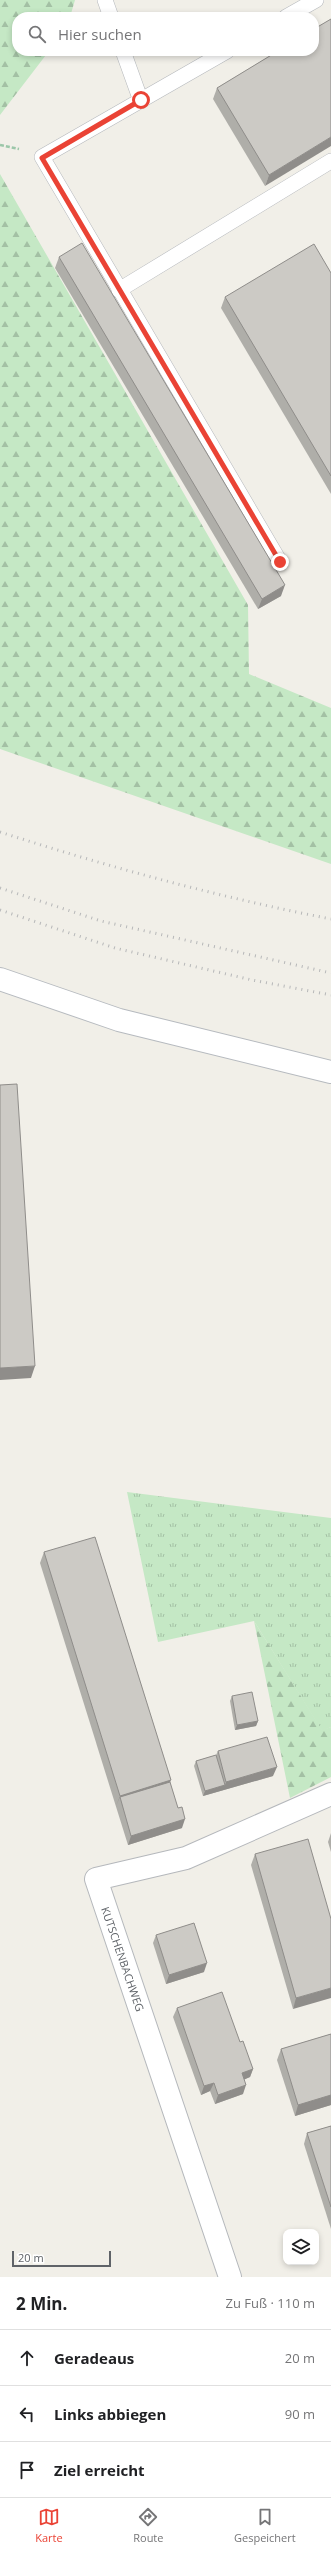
<!DOCTYPE html>
<html lang="de">
<meta charset="utf-8">
<style>
:root{--surface:#fff;--page:#f6f6f6;--text:#202124;--muted:#757577;--line:#e0e0e0;--accent:#ea4335}
body{margin:0;font-family:"Open Sans",sans-serif;background:var(--page);color:var(--text)}
.controls{position:absolute;right:12px;bottom:12px;display:grid;overflow:hidden;border-radius:8px;box-shadow:0 2px 6px #0003}
.controls button{width:36px;height:36px;display:grid;place-items:center;padding:0;border:0;border-bottom:1px solid var(--line);background:var(--surface);color:var(--text);font:20px sans-serif}
.scale{position:absolute;left:12px;bottom:10px;width:99px;box-sizing:border-box;padding-left:4px;border:2px solid #5f6368;border-top:0;font-size:11px;line-height:14px;white-space:nowrap;color:#5f6368;-webkit-text-stroke:3px #fff;paint-order:stroke}
.stop{position:absolute;width:12px;height:12px;margin:-9px;border:3px solid #ea4335;border-radius:50%;background:#fff}
.stop.end{background:#ea4335;border-color:#fff;box-shadow:0 1px 4px #0008}
.list{margin:0;padding:0;list-style:none}
h2{display:flex;justify-content:space-between;align-items:center;height:52px;margin:0;padding:0 16px;font-size:17px}
h2 small{font-size:13px;font-weight:400;color:var(--muted)}
.list li{display:grid;grid-template-columns:26px 1fr auto;gap:12px;align-items:center;box-sizing:border-box;height:56px;padding:0 16px;border-top:1px solid var(--line)}
.list b{display:block;font-size:15px;white-space:nowrap}
.list em{font-size:13px;font-style:normal;color:var(--muted)}
.icon{flex:none;width:22px;height:22px;fill:none;stroke:currentColor;stroke-width:2;stroke-linecap:round;stroke-linejoin:round}
.map{position:relative;flex:none;width:331px;height:2277px;overflow:hidden}
.search{position:absolute;background:var(--surface);box-shadow:0 2px 6px #0003;left:12px;right:12px;top:12px;height:44px;display:flex;align-items:center;gap:10px;box-sizing:border-box;padding:0 14px;border-radius:16px;color:var(--muted);font-size:15px}
.sheet{height:220px;background:var(--surface)}
nav{display:flex;justify-content:space-around;align-items:center;box-sizing:border-box;height:56px;border-top:1px solid var(--line);background:var(--surface);font-size:11px;color:var(--muted)}
nav a{display:grid;justify-items:center;gap:2px}
nav .on{color:var(--accent)}
.map>svg:first-child{display:block}
.grass{fill:url(#grass-tufts)}
.forest{fill:url(#forest-firs)}
.lines{fill:none;stroke-linecap:round;stroke-linejoin:round}
.service-casing{stroke:#b5b8bc;stroke-width:16}
.minor-casing{stroke:#b5b8bc;stroke-width:24}
.secondary-casing{stroke:#b6babf;stroke-width:24}
.path{stroke:#9cc7a9;stroke-width:2.5;stroke-dasharray:4 2;stroke-linecap:butt}
.service{stroke:#fff;stroke-width:15}
.minor{stroke:#fff;stroke-width:22}
.secondary{stroke:#fff;stroke-width:22}
.rail{stroke:#b6b7b8;stroke-width:3;stroke-dasharray:1 5;stroke-linecap:butt}
.wall{fill:#afaea9}
.shaded-wall{fill:#8f8d8a}
.building{fill:#cccac5;stroke:#8f8d8a}
.route{stroke:#ea4335;stroke-width:5}
.labels{text-anchor:middle;dominant-baseline:central;stroke-width:4;stroke-linejoin:round;paint-order:stroke}
.street-label{font-size:11px;fill:#5f6368;stroke:#fff}
</style>
<div class="map">
<svg width="331" height="2277" viewBox="0 0 331 2277">
<defs>
<pattern id="grass-tufts" width="24" height="20" patternUnits="userSpaceOnUse"><rect width="24" height="20" fill="#c5e8c5"/><path d="M3 7l-1-3M5 7V3M7 7l1-3M15 17l-1-3M17 17v-4M19 17l1-3" fill="none" stroke="#a3c0a4"/></pattern>
<pattern id="forest-firs" width="22" height="20" patternUnits="userSpaceOnUse"><rect width="22" height="20" fill="#c5e8c5"/><path d="M5 1l3.5 6h-7zM16 11l3.5 6h-7z" fill="#a3c0a4"/></pattern>
</defs>
<rect width="100%" height="100%" fill="#f1efe8"/>
<polygon class="grass" points="127,1492 331,1518 331,1727 322,1731 254,1621 158,1642"/>
<g class="forest">
<polygon points="0,0 75,0 70,17 17,17 17,51 49,51 0,115"/>
<polygon points="0,174 248,605 249,674 331,708 331,864 0,749"/>
<polygon points="254,1621 322,1730 331,1727 331,1777 290,1798"/>
</g>
<g class="lines">
<g class="service-casing">
<g id="service">
<polyline points="105,0 111,17"/>
<polyline points="286,17 316,0"/>
<polyline points="123,51 141,101"/>
<polyline points="227,51 42,157 280,562"/>
<polyline points="119,290 331,161"/>
</g>
</g>
<g class="minor-casing">
<polyline id="minor" points="230,2277 96,1879 186,1858 331,1794"/>
</g>
<g class="secondary-casing">
<polyline id="secondary" points="0,979 119,1020 331,1072"/>
</g>
<polyline class="path" points="0,145 19,149"/>
<use href="#service" class="service"/>
<use href="#minor" class="minor"/>
<use href="#secondary" class="secondary"/>
<g class="rail">
<path d="M0,832C109,867 218,897 331,919"/>
<polyline points="0,888 101,921 331,973"/>
<polyline points="0,910 115,948 252,980 331,995"/>
</g>
</g>
<g class="wall">
<polygon points="331,19 265,186 213,99 217,88"/>
<polygon points="59,257 281,596 258,609 55,268"/>
<polygon points="331,273 331,494 221,308 225,297"/>
<polygon points="44,1552 170,1782 182,1828 128,1845 40,1563"/>
<polygon points="232,1696 258,1721 256,1726 235,1730 230,1701"/>
<polygon points="218,1751 273,1776 203,1796 194,1766 196,1761 216,1755"/>
<polygon points="331,1833 331,1852 328,1842"/>
<polygon points="255,1854 331,1919 293,2009 251,1865"/>
<polygon points="156,1935 204,1972 166,1984 153,1943"/>
<polygon points="177,2008 240,2042 253,2069 250,2077 244,2079 243,2094 215,2104 210,2091 201,2095 173,2017"/>
<polygon points="331,2034 331,2105 295,2116 277,2060 281,2049"/>
<polygon points="331,2126 331,2229 304,2144 307,2133"/>
</g>
<g class="shaded-wall">
<polygon points="331,137 331,146 265,186 269,175"/>
<polygon points="285,585 281,596 258,609 262,599"/>
<polygon points="35,1366 31,1378 0,1380 0,1368"/>
<polygon points="258,1721 256,1726 235,1730 237,1725"/>
<polygon points="277,1767 273,1776 203,1796 205,1791 225,1785 226,1782"/>
<polygon points="171,1780 167,1791 120,1797 116,1806 120,1796"/>
<polygon points="185,1819 182,1828 128,1845 131,1836"/>
<polygon points="207,1963 204,1972 166,1984 169,1975"/>
<polygon points="331,1988 331,1998 293,2009 296,1998"/>
<polygon points="253,2069 250,2077 239,2082 242,2073"/>
<polygon points="214,2083 210,2091 201,2095 204,2086"/>
<polygon points="246,2085 243,2094 215,2104 218,2095"/>
<polygon points="331,2095 331,2105 295,2116 298,2105"/>
</g>
<g class="building">
<polygon points="331,19 331,137 269,175 217,88 278,51 314,51 314,29"/>
<polygon points="82,243 285,585 262,599 59,257"/>
<polygon points="314,244 331,273 331,476 225,297"/>
<polygon points="17,1084 35,1366 0,1368 0,1085"/>
<polygon points="95,1537 171,1780 120,1796 44,1552"/>
<polygon points="252,1692 258,1721 237,1725 232,1696"/>
<polygon points="267,1737 277,1767 226,1782 218,1751"/>
<polygon points="216,1755 225,1785 205,1791 196,1761"/>
<polygon points="170,1782 178,1808 182,1807 185,1819 131,1836 120,1797"/>
<polygon points="308,1839 331,1919 331,1988 296,1998 255,1854"/>
<polygon points="194,1923 207,1963 169,1975 156,1935"/>
<polygon points="222,1992 240,2042 243,2041 253,2069 242,2073 246,2085 218,2095 214,2083 204,2086 177,2008"/>
<polygon points="331,2034 331,2095 298,2105 281,2049"/>
<polygon points="331,2126 331,2207 307,2133"/>
</g>
<g class="lines">
<polyline class="route" points="141,100 42,158 280,562"/>
</g>
<g class="labels">
<g class="street-label">
<text transform="translate(123 1959) rotate(71)">KUTSCHENBACHWEG</text>
</g>
</g>
</svg>
<div class="controls">
<button><svg class="icon" aria-label="layers" viewBox="0 0 24 24"><path d="M12 4l9 5-9 5-9-5zM3 14l9 5 9-5"/></svg></button>
</div>
<div class="scale">20 m</div>
<div class="stop" style="left:141px;top:100px"></div>
<div class="stop end" style="left:280px;top:562px"></div>
<div class="search"><svg class="icon" aria-label="search" viewBox="0 0 24 24"><circle cx="10" cy="10" r="6"/><path d="M15 15l6 6"/></svg>Hier suchen</div>
</div>
<section class="sheet">
<h2>2 Min.<small>Zu Fuß · 110 m</small></h2>
<ul class="list">
<li><svg class="icon" aria-label="ahead" viewBox="0 0 24 24"><path d="M12 20V5M6 11l6-6 6 6"/></svg><div><b>Geradeaus</b></div><em>20 m</em></li>
<li><svg class="icon" aria-label="left" viewBox="0 0 24 24"><path d="M17 20v-9H6M10 6l-5 5 5 5"/></svg><div><b>Links abbiegen</b></div><em>90 m</em></li>
<li><svg class="icon" aria-label="arrive" viewBox="0 0 24 24"><path d="M6 21V4h12l-3 4 3 4H6"/></svg><div><b>Ziel erreicht</b></div></li>
</ul>
</section>
<nav>
<a class="on"><svg class="icon" aria-label="map" viewBox="0 0 24 24"><path d="M3 6l6-2 6 2 6-2v14l-6 2-6-2-6 2zM9 4v14M15 6v14"/></svg>Karte</a>
<a><svg class="icon" aria-label="directions" viewBox="0 0 24 24"><path d="M12 3l9 9-9 9-9-9zM9 14v-3h6M13 9l2 2-2 2"/></svg>Route</a>
<a><svg class="icon" aria-label="saved" viewBox="0 0 24 24"><path d="M7 4h10v16l-5-4-5 4z"/></svg>Gespeichert</a>
</nav>
